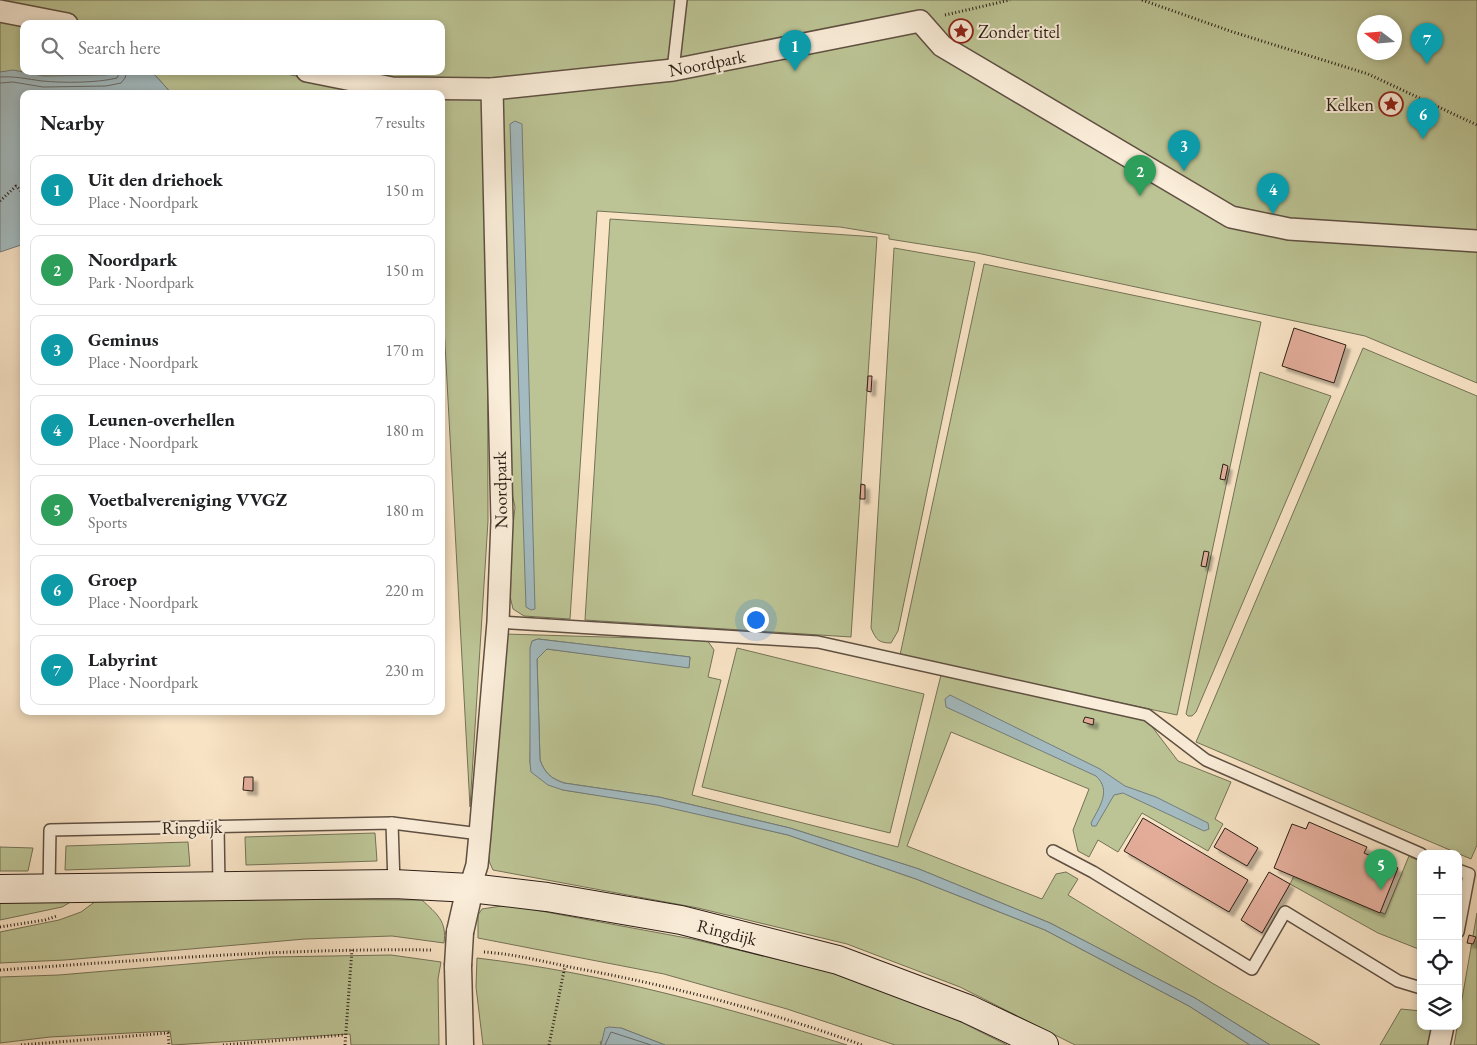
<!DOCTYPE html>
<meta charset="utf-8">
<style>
:root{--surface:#fff;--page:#f2f2f2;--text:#202124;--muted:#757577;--line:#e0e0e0;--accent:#8f2418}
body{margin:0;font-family:"EB Garamond",serif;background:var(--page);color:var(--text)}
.controls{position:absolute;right:15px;bottom:15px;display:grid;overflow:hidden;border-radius:10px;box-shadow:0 2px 8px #0003}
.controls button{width:45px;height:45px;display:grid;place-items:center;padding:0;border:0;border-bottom:1px solid var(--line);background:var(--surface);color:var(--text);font:25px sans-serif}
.compass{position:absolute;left:1357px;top:15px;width:45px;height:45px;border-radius:50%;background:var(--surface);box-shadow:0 2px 8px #0003;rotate:286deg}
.you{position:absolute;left:755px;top:619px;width:18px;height:18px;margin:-12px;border:4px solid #fff;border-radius:50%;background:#1a73e8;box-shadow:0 0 0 8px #1a73e833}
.badge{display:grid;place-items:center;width:32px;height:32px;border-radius:50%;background:var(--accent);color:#fff;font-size:16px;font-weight:700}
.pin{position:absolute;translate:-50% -41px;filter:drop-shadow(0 1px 2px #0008)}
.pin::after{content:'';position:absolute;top:26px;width:18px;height:15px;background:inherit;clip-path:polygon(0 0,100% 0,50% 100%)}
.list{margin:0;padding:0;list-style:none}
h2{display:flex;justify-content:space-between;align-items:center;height:65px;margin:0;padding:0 20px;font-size:21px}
h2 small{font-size:16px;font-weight:400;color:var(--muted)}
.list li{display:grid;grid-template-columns:32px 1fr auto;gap:15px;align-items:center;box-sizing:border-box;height:70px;margin:0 10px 10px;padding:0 10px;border:1px solid var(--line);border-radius:10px}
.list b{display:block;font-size:19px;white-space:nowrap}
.list p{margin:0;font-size:16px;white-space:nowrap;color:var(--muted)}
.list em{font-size:16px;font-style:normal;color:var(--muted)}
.icon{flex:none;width:28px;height:28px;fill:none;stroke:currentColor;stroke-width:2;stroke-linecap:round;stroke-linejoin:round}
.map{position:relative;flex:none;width:1477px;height:1045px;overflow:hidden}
.search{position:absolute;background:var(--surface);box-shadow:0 2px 8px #0003;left:20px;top:20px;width:425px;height:55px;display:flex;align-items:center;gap:12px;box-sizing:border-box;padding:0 18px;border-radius:10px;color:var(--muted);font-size:19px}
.panel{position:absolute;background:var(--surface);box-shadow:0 2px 8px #0003;left:20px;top:90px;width:425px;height:625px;border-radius:10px}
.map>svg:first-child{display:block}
.green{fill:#bcc495;stroke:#747256;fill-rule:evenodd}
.water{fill:#a3bbc0;stroke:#737d7c}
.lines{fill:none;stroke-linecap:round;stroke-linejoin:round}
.shore{stroke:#686d6b;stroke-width:1}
.building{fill:#e2ac99;stroke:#2c1f16;filter:url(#shadow)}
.service-casing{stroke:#5f5042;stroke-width:14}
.minor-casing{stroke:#5f5042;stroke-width:24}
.tertiary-casing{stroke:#5f5042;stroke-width:29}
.secondary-casing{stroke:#2c1f16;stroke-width:30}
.path{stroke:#2c1f16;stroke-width:3;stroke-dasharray:1 2.5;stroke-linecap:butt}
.service{stroke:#faedd9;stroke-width:11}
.minor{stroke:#faedd9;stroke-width:21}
.tertiary{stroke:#faedd9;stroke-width:26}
.secondary{stroke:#faedd9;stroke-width:28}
.tertiary-bridge-casing{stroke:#5f5042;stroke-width:29;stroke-linecap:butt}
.tertiary-bridge{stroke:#faedd9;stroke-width:26}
.labels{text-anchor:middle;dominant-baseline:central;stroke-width:4;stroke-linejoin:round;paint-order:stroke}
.poi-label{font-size:18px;fill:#2c1f16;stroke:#faedd9;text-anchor:start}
.street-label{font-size:18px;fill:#2c1f16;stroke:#faedd9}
</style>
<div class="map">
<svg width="1477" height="1045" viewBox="0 0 1477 1045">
<defs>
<filter id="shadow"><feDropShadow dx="4.5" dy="4.5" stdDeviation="1" flood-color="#0004"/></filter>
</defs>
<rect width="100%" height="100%" fill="#f8e3c5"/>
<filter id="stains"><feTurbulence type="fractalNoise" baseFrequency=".004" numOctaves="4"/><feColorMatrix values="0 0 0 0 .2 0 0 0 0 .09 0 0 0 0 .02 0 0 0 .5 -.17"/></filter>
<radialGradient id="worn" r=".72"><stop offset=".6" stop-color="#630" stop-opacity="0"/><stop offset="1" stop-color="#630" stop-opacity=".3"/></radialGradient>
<g class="green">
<path d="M0,0H1477V383L1365,336L977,253L889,239V235L840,227L597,211L570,619L524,616L513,609L507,583L515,507L510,485L487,153L488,521L470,807L441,270V94L337,71H441V24H92L0,6ZM1364,22H1394V52H1364Z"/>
<path d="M0,22L24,26V71H131C103,75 74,77 46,76C30,76 16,70 0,72Z"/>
<polygon points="139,71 270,71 391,94 172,94 155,75"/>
<polygon points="610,219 877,237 851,637 585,620"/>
<path d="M894,248L975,262L898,631L891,643C879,643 876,640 871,628Z"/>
<polygon points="984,264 1261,322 1177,715 900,655"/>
<polygon points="1363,348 1477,396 1477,845 1471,859 1196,742"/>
<polygon points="1260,372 1331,396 1196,712 1192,716 1188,716 1186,714"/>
<path d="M504,634L707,640L714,650L708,677L721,680L692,795L898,847L941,675L1147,720L1178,761L1231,782L1215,819L1223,824L1208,851L1142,813L1118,852L1098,840L1089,857L1078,851L1073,830L1089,789L951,732L907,846L1042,899L1056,874L1066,872L1078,879L1068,895L1212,983L1320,1045H1270L1195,998L1050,923L919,869L790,828L659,797L564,783C550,778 545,773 540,760L537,659L547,649L689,667L690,657L538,639L532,641L530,763L563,790L657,804L788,835L916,879L1045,930L1189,1006L1250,1045H1075L960,987L847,944L698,908L493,870L489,861L488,833Z"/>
<polygon points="737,648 924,694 890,833 702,787"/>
<polygon points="375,833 377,861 246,865 245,837"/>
<polygon points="188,842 190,866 65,870 66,846"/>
<polygon points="0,847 33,848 28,871 0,871"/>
<polygon points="1409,856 1421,862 1421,950 1378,933 1290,884 1294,876 1385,914"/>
<path d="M100,898L422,900C437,914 447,921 444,943L392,936L305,939L65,960L0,963V932L59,920L81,912Z"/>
<polygon points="67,899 69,903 62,907 0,920 0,900"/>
<polygon points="508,905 692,939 838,974 947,1015 1007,1045 895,1045 787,1009 664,974 478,938 478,915 482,909"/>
<polygon points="1477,913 1477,1045 1454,1045"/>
<polygon points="391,955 441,962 438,979 439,1045 351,1045 350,1034 172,1045 170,1031 50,1037 0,1043 0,977 59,975 270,957"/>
<path d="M477,958C603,973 726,1007 847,1045H665L621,1028L600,1042L601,1045H483L476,987Z"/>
<polygon points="1401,1009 1421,1011 1421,1026 1433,1026 1429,1045 1380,1045"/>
</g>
<g class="water">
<polygon points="13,70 44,76 105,75 139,71 155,75 172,94 24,94 24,244 0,252 0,72"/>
<polygon points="515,121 522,124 535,609 531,610 526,607 510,124"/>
<path d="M538,639L690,657L689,668L547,649L537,659L540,760C545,773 550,778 564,783L659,797L790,828L919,869L1050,923L1195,998L1270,1045H1250L1189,1006L1045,930L916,879L788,835L657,805L563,790L548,785L531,772L530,763V648L532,641Z"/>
<path d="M950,695L1100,769L1125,786L1156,797L1208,823L1209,829L1204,831L1123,793L1114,795L1096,826H1092L1091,823C1099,807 1112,791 1096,776L946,707L945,699Z"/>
<polygon points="609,1027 621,1028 665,1045 601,1045 605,1028"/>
</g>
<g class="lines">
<g class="shore">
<path d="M0,77C15,76 27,79 42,81C63,83 97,83 117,78L120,71"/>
<polyline points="0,83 13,82 43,87 106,86 121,83 125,78 127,71"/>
<polyline points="605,1045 611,1032 651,1045"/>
</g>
</g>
<g class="building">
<polygon points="1294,328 1346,345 1334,383 1282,366"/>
<polygon points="868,376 872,376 871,392 867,391"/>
<polygon points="1223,464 1228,466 1225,480 1220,479"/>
<polygon points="861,484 865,485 865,499 860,499"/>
<polygon points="1204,551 1209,552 1206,567 1201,566"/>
<polygon points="1085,717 1094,719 1093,725 1083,722"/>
<polygon points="244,777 253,777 253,791 243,790"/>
<polygon points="1143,818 1248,880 1229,912 1124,851"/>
<polygon points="1309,822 1367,847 1364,853 1398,868 1380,913 1274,868 1292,824 1306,829"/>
<polygon points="1225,828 1258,848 1247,866 1214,847"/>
<polygon points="1269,872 1290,884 1262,933 1241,920"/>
<polygon points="1469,935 1476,937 1473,944 1467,943"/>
</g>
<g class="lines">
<g class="service-casing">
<g id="service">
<polyline points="673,70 681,0"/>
<polyline points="498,622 818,642 1147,715 1206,760 1421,854"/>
<polyline points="392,823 480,834"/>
<polyline points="218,826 219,886"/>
<polyline points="1053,851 1093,872 1252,969 1285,912 1398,981 1421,988"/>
<polyline points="1458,870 1469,874 1458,932"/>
<polyline points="49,888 50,830 392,823 394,884"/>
</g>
</g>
<g class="minor-casing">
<g id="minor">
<polyline points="0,11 67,24"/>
<polyline points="307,71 392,88 492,89 673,70 920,21 942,46 1231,217 1289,229 1477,241"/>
<polyline points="470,888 477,865 480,834 498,622 502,521 492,89"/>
<polyline points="1439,1045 1443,1026"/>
</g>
</g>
<g class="tertiary-casing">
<g id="tertiary">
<polyline points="460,932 470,888"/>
<polyline points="458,966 460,1045"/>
</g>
</g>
<g class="secondary-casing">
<polyline id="secondary" points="0,889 394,884 470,888 547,897 681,920 838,960 968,1009 1044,1045"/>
</g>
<g class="path">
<polyline points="1142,0 1233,32 1368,74 1477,125"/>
<polyline points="945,15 1010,0"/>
<polyline points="0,201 16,186 24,194"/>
<polyline points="0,927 45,920 57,916"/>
<path d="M484,952C515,954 545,962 575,968C672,986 769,1011 862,1045"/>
<path d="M0,970C145,960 288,948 433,950"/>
<polyline points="21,1045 168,1033 169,1045"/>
<polyline points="223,1045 344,1035"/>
<polyline points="345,1045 352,949"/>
<polyline points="549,1045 565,966"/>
</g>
<use href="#service" class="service"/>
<use href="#minor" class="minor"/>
<use href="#tertiary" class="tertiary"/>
<use href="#secondary" class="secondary"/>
<g class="tertiary-bridge-casing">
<polyline id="tertiary-bridge" points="458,966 460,932"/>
</g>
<use href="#tertiary-bridge" class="tertiary-bridge"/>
</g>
<defs>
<g id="sight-ring" transform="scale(1.25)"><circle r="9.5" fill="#faedd9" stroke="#8f2418" stroke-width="1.5"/><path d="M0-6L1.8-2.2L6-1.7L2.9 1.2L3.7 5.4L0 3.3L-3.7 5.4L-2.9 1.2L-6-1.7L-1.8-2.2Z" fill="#8f2418"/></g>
</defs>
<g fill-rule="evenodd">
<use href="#sight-ring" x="961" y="31"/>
<use href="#sight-ring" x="1391" y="104"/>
</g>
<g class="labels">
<g class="poi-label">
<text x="978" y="31">Zonder titel</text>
<text x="1374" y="104" text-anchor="end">Kelken</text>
</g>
<g class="street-label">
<text transform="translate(707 63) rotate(-11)">Noordpark</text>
<text transform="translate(500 490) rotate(-91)">Noordpark</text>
<text transform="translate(192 827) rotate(-1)">Ringdijk</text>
<text transform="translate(727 932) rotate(14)">Ringdijk</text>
</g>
</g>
<rect width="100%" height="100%" filter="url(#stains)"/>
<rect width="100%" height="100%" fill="url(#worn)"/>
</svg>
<div class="controls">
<button>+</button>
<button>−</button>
<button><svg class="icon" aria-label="locate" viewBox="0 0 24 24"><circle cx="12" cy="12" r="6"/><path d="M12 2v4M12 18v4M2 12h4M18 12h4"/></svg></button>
<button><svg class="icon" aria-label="layers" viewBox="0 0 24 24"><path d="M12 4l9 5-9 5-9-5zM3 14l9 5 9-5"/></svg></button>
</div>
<svg class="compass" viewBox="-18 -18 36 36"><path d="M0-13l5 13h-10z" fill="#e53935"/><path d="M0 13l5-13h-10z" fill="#757577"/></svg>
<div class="you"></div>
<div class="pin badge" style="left:795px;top:71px;background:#0f9aa8">1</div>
<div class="pin badge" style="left:1140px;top:196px;background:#2e9e5b">2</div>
<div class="pin badge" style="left:1184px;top:171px;background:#0f9aa8">3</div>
<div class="pin badge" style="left:1273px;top:214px;background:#0f9aa8">4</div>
<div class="pin badge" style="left:1381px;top:890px;background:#2e9e5b">5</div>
<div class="pin badge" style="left:1423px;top:139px;background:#0f9aa8">6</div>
<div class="pin badge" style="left:1427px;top:64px;background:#0f9aa8">7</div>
<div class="search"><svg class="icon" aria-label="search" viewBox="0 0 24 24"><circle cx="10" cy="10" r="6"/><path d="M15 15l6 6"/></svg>Search here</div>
<section class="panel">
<h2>Nearby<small>7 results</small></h2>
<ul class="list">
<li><span class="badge" style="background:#0f9aa8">1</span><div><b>Uit den driehoek</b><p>Place · Noordpark</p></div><em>150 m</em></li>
<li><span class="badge" style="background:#2e9e5b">2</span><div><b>Noordpark</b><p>Park · Noordpark</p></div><em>150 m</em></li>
<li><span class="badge" style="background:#0f9aa8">3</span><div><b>Geminus</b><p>Place · Noordpark</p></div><em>170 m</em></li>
<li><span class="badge" style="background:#0f9aa8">4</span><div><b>Leunen-overhellen</b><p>Place · Noordpark</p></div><em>180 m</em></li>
<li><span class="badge" style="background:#2e9e5b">5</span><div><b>Voetbalvereniging VVGZ</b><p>Sports</p></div><em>180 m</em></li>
<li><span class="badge" style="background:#0f9aa8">6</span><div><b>Groep</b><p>Place · Noordpark</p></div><em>220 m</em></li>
<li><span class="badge" style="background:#0f9aa8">7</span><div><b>Labyrint</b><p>Place · Noordpark</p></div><em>230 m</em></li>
</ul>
</section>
</div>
